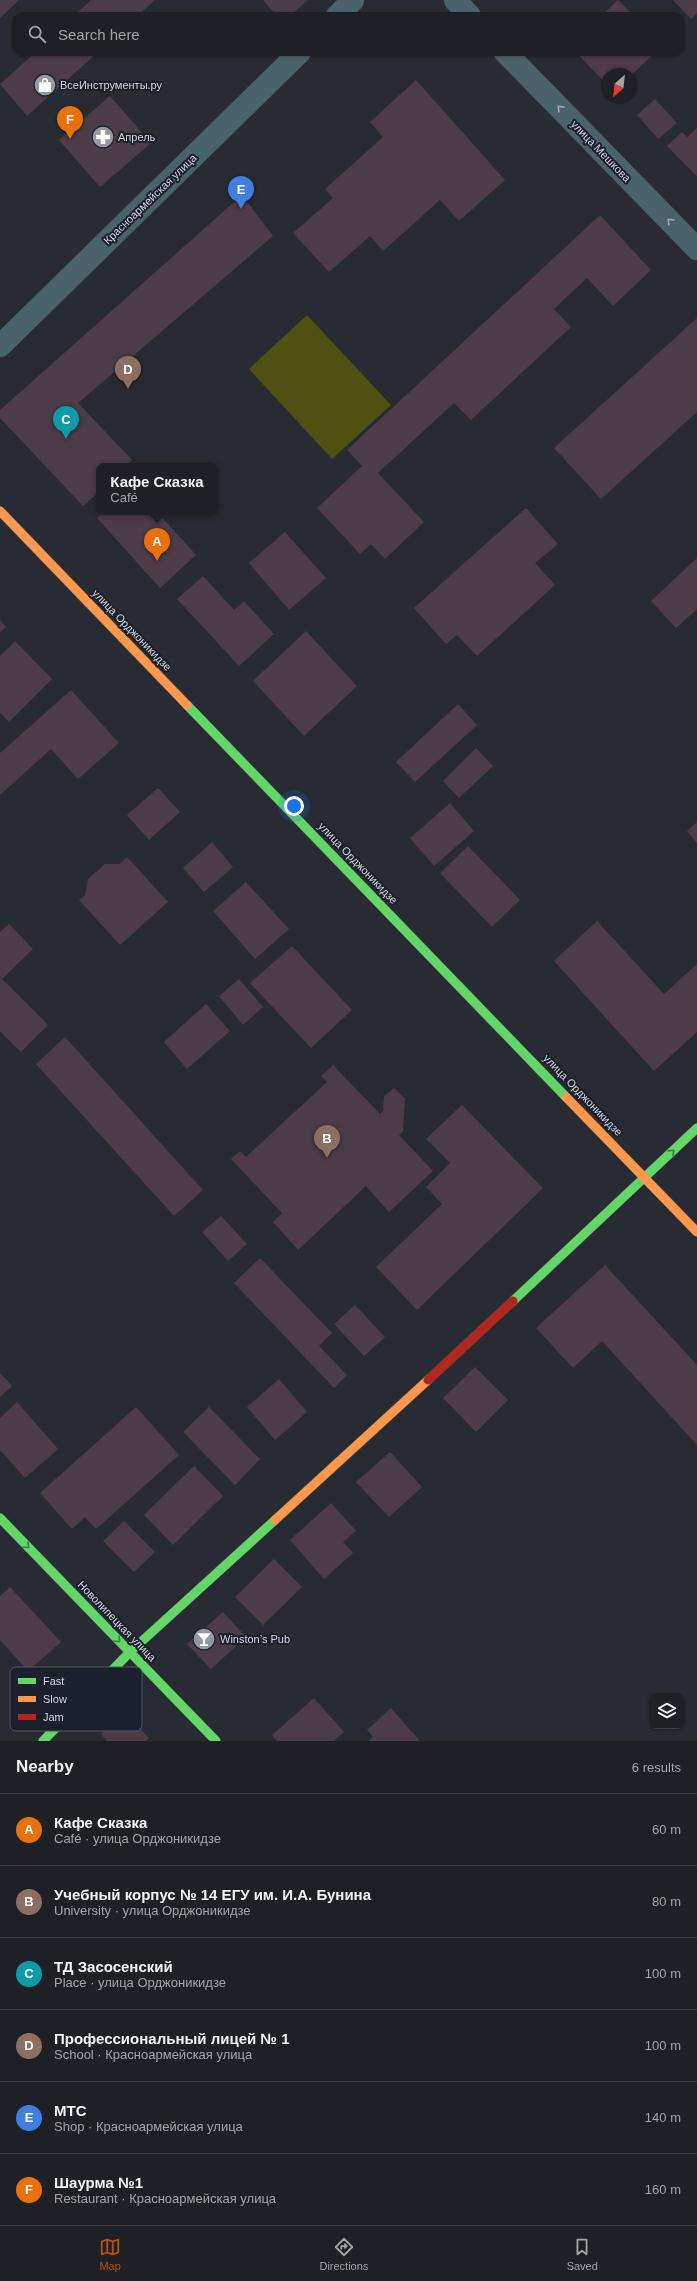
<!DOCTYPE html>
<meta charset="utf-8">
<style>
:root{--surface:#1f2026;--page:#2c2d32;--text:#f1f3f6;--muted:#a1a3a7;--line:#3c3e43;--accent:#b45309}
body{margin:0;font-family:Helvetica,sans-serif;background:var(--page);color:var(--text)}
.controls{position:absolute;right:12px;bottom:12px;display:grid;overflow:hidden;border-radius:8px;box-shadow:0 1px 3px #0004}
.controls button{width:36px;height:36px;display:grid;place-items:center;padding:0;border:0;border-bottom:1px solid var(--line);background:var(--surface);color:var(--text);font:20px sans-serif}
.compass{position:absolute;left:601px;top:68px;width:36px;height:36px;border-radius:50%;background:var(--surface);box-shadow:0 1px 3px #0004;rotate:207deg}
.you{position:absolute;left:294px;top:806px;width:14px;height:14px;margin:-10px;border:3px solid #fff;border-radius:50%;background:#1a73e8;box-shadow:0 0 0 6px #1a73e833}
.badge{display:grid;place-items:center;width:26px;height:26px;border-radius:50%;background:var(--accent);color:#fff;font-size:13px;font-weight:700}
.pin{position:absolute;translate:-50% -33px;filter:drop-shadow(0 1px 2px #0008)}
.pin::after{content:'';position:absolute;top:21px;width:14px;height:12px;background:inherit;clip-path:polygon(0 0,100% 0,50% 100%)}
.popup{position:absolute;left:96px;top:463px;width:122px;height:52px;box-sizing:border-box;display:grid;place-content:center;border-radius:8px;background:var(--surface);filter:drop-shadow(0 1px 3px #0005);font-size:13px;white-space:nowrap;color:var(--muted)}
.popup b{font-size:15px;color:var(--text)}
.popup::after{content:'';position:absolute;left:50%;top:100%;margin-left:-8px;border:8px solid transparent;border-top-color:var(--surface)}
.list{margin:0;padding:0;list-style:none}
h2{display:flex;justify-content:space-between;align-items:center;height:52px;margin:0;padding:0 16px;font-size:17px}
h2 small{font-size:13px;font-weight:400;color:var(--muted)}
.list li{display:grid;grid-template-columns:26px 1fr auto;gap:12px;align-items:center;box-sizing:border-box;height:72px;padding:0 16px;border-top:1px solid var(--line)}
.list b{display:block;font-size:15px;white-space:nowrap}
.list p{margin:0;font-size:13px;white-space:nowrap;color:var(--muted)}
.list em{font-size:13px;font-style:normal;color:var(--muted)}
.icon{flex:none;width:22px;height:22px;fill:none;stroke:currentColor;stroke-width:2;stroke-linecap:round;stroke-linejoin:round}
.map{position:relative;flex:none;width:697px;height:1741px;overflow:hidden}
.search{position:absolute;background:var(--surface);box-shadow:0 1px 3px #0004;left:12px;right:12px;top:12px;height:44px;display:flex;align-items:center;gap:10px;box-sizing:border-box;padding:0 14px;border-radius:12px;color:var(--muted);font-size:15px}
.sheet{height:484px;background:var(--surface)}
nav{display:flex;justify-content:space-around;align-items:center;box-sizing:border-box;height:56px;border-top:1px solid var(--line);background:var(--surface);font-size:11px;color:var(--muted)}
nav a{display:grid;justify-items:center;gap:2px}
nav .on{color:var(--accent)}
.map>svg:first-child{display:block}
.garden{fill:#4e5112}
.building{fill:#4b3c48}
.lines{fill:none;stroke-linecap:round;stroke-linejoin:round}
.street-casing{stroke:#45474c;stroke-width:23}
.fast-casing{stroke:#45474c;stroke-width:10}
.slow-casing{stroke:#45474c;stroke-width:10}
.jam-casing{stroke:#45474c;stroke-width:10}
.street{stroke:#486369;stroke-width:22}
.fast{stroke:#63d668;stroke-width:9}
.slow{stroke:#ff974d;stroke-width:9}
.jam{stroke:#b3261e;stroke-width:9}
.oneway{stroke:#9aa7ae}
.oneway2{stroke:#3f7b4a}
.labels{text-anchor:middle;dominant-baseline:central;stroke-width:4;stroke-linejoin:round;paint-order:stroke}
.poi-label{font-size:11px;fill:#d0d4dc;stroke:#1b202c;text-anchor:start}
.street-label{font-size:11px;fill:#d0d4dc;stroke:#1b202c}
.key{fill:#1b202c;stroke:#515661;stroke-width:1}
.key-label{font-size:11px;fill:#d0d4dc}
</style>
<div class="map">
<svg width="697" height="1741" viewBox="0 0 697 1741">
<rect width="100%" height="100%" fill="#292b32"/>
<polygon class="garden" points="307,315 391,405 332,459 249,369"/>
<g class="building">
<polygon points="0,0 19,0 0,18"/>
<polygon points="91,0 155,0 137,16 74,16"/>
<polygon points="263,0 308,0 290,16 277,16"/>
<polygon points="618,0 634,16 601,16"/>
<polygon points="673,0 697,0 697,13 691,19"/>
<polygon points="36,52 98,52 27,116 0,84"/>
<polygon points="576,52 656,52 631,75 607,74 607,85"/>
<polygon points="416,80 505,180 459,221 440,200 383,251 370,236 329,272 293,233 333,198 325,189 383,137 370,122"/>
<polygon points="110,96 151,143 100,187 59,140"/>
<polygon points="655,99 677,123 658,139 637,115"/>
<polygon points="697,128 697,176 667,146 682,132 687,137"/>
<polygon points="242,195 273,236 78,403 132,460 126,466 99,466 99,492 83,506 0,418 0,410"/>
<polygon points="600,215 651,270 613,306 587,278 554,309 571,327 471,420 454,403 378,473 424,522 385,559 371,544 360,554 317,508 362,466 347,450"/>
<polygon points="697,318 697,412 601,499 554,448"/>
<polygon points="526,508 558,544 535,563 555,585 477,656 457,635 446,644 414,608"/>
<polygon points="104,512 157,512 196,555 160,588 97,518"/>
<polygon points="285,532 326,578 289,610 249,563"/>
<polygon points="697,558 697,609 676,628 651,601"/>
<polygon points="203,576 234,610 244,601 274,634 239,666 177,599"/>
<polygon points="0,620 6,627 0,633"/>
<polygon points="306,631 357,686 304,736 253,681"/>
<polygon points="15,641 52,679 9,722 0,713 0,656"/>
<polygon points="71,690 119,743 78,779 51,749 0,795 0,753"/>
<polygon points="458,704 477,725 415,782 396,762"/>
<polygon points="476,748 493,766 459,798 443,781"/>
<polygon points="158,788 180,812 149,840 127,815"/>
<polygon points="450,803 474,831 434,866 410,838"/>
<polygon points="697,822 697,843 687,831"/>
<polygon points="212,842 233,867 204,892 183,868"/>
<polygon points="468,846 520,900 492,927 440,873"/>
<polygon points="127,857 168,902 120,945 79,900 85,895 88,879 105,864 119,864"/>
<polygon points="246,882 289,929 255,959 213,911"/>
<polygon points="597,921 664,994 697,964 697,1032 654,1071 554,961"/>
<polygon points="9,924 33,949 2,979 48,1025 21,1052 0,1031 0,932"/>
<polygon points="292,946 352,1010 311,1048 250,983"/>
<polygon points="239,979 263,1007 243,1025 219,996"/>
<polygon points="206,1004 230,1031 187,1069 164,1042"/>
<polygon points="65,1037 203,1190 174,1216 36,1064"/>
<polygon points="333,1065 380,1114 383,1111 384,1096 394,1088 405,1099 403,1131 399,1135 433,1171 389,1212 366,1186 298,1250 273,1222 282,1213 231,1159 240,1151 246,1157 327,1082 321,1076"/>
<polygon points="462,1105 543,1188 417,1310 376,1267 442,1204 426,1187 450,1163 426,1139"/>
<polygon points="221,1216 247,1244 228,1261 202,1232"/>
<polygon points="260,1258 332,1333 319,1346 347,1375 334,1388 234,1283"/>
<polygon points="605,1265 697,1365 697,1445 602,1341 573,1368 536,1328"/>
<polygon points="355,1305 385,1337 364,1356 334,1324"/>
<polygon points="475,1367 508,1400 476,1432 443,1398"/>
<polygon points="0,1373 12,1386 0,1397"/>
<polygon points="279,1379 307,1412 275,1440 247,1407"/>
<polygon points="17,1402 58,1449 25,1478 0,1450 0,1418"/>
<polygon points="136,1407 179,1455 96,1529 85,1517 72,1529 40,1493"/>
<polygon points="209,1407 260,1459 235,1485 183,1432"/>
<polygon points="390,1452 422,1487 389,1517 356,1482"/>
<polygon points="194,1466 223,1496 173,1545 144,1515"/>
<polygon points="331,1503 356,1531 343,1542 353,1553 324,1579 290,1540"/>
<polygon points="124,1521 155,1552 134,1572 103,1541"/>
<polygon points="274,1559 302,1587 263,1625 235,1597"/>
<polygon points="10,1587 61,1642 28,1671 0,1640 0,1596"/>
<polygon points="223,1612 246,1637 211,1669 187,1644"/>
<polygon points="314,1698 344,1732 334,1741 277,1741 272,1735"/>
<polygon points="391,1708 420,1741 369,1741 373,1737 367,1730"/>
<polygon points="124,1712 149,1738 146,1741 107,1741 101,1734"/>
</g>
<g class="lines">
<g class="street-casing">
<g id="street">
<polyline points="455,0 470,16"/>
<polyline points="337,16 353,0"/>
<polyline points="505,52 697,249"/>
<polyline points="0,346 300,52"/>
</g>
</g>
<g class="fast-casing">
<g id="fast">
<polyline points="187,705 566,1097"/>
<polyline points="513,1301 697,1128"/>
<polyline points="0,1518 216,1741"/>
<polyline points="43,1741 130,1652 275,1520"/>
</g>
</g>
<g class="slow-casing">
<g id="slow">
<polyline points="0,511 187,705"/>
<polyline points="566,1097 697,1232"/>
<polyline points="275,1520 428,1380"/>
</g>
</g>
<g class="jam-casing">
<polyline id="jam" points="428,1380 513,1301"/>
</g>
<use href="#street" class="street"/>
<use href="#fast" class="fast"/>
<use href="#slow" class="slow"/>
<use href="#jam" class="jam"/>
</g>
<defs><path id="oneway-chevron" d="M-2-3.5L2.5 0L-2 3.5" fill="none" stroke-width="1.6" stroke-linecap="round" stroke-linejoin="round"/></defs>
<g class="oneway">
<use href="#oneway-chevron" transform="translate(560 108) rotate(-134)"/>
<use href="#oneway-chevron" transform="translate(670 221) rotate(-134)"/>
</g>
<g class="oneway2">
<use href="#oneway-chevron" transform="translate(672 1152) rotate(-44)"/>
<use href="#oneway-chevron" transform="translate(27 1546) rotate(46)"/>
<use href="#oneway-chevron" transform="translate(118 1640) rotate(46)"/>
</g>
<defs>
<g id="shop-disc" transform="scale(1.15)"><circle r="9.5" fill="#9699a0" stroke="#1b202c"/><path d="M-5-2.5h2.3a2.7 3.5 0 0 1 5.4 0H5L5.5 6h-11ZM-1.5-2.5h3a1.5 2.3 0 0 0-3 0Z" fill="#fff"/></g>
<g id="pharmacy-disc" transform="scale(1.15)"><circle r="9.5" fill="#9699a0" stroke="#1b202c"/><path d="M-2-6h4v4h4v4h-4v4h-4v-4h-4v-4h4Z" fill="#fff"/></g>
<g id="bar-disc" transform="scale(1.15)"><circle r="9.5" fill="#9699a0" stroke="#1b202c"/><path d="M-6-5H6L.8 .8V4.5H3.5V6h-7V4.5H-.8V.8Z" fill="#fff"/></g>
</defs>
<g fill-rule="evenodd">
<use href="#shop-disc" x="45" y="85"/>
<use href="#pharmacy-disc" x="103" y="137"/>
<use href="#bar-disc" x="204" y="1639"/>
</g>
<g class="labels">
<g class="poi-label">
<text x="60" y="85">ВсеИнструменты.ру</text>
<text x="118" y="137">Апрель</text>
<text x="220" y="1639">Winston’s Pub</text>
</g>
<g class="street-label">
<text transform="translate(601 151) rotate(46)">улица Мешкова</text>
<text transform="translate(150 199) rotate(-44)">Красноармейская улица</text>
<text transform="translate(132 630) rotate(46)">улица Орджоникидзе</text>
<text transform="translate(358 863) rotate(46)">улица Орджоникидзе</text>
<text transform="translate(583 1095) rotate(46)">улица Орджоникидзе</text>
<text transform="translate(117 1621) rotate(46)">Новолипецкая улица</text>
</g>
</g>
<rect x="10" y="1667" width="132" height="64" rx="6" class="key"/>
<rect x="18" y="1678" width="18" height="6" fill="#63d668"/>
<rect x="18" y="1696" width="18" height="6" fill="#ff974d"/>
<rect x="18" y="1714" width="18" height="6" fill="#b3261e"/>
<g class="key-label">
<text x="43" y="1685">Fast</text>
<text x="43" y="1703">Slow</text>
<text x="43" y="1721">Jam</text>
</g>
</svg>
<div class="controls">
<button><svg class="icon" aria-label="layers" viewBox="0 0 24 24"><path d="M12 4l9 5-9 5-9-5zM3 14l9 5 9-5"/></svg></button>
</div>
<svg class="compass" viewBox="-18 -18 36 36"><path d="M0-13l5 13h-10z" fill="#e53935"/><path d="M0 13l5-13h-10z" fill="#a1a3a7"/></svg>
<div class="you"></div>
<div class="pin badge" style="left:157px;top:561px;background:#e8710a">A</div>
<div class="popup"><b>Кафе Сказка</b>Café</div>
<div class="pin badge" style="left:327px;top:1158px;background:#8d6e63">B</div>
<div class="pin badge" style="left:66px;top:439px;background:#0f9aa8">C</div>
<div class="pin badge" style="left:128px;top:389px;background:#8d6e63">D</div>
<div class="pin badge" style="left:241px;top:209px;background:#3f7fe0">E</div>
<div class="pin badge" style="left:70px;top:139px;background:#e8710a">F</div>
<div class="search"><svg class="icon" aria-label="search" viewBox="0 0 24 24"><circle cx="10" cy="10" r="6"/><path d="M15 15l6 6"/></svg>Search here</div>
</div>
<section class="sheet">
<h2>Nearby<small>6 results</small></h2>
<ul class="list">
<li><span class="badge" style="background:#e8710a">A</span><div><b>Кафе Сказка</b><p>Café · улица Орджоникидзе</p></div><em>60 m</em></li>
<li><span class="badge" style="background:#8d6e63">B</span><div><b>Учебный корпус № 14 ЕГУ им. И.А. Бунина</b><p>University · улица Орджоникидзе</p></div><em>80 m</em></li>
<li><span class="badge" style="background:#0f9aa8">C</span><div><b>ТД Засосенский</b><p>Place · улица Орджоникидзе</p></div><em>100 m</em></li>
<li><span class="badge" style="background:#8d6e63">D</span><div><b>Профессиональный лицей № 1</b><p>School · Красноармейская улица</p></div><em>100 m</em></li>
<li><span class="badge" style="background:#3f7fe0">E</span><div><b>МТС</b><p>Shop · Красноармейская улица</p></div><em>140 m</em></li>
<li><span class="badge" style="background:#e8710a">F</span><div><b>Шаурма №1</b><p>Restaurant · Красноармейская улица</p></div><em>160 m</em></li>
</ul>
</section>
<nav>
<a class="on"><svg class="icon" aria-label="map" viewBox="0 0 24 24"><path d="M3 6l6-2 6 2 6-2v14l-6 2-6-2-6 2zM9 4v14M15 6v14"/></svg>Map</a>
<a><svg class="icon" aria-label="directions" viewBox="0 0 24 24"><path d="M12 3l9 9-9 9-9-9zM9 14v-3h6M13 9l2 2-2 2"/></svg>Directions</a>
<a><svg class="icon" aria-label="saved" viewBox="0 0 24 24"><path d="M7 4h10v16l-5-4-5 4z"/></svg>Saved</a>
</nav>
